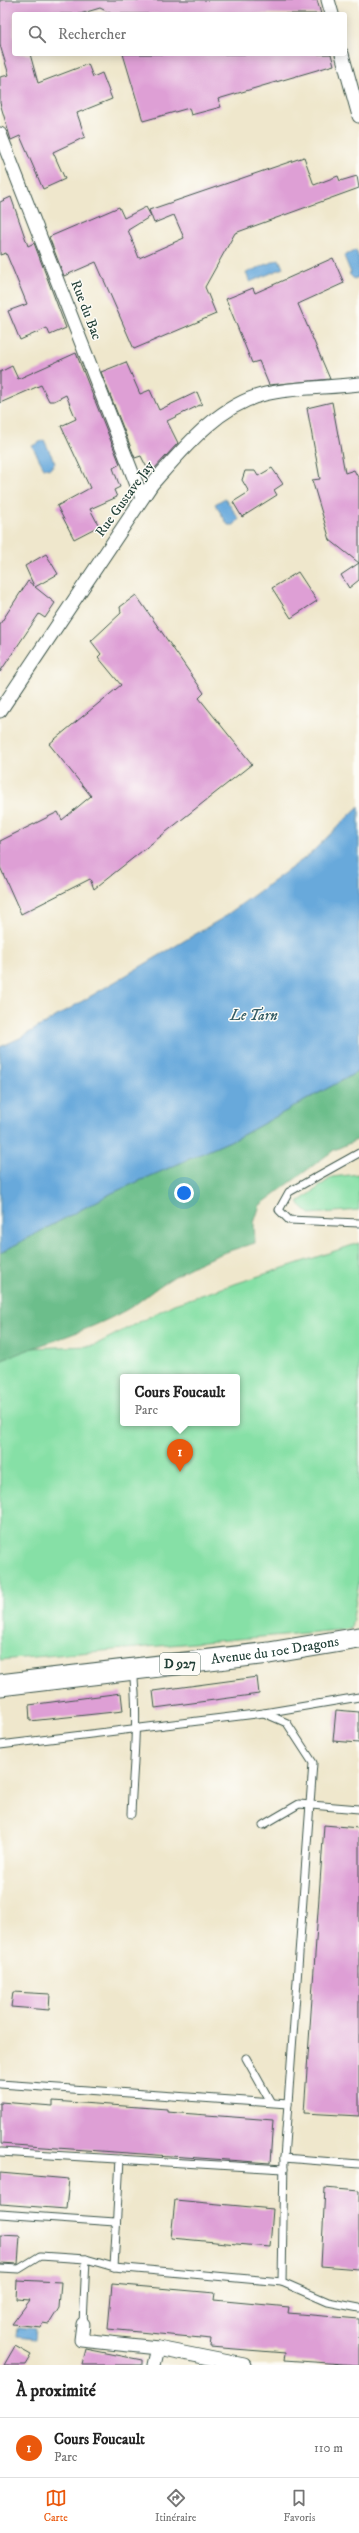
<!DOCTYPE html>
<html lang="fr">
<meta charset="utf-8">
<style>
:root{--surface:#fff;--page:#f6f6f6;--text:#222;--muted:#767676;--line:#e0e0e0;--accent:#ea580c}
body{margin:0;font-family:"IM FELL DW Pica",serif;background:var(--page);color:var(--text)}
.you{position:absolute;left:184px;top:1193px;width:14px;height:14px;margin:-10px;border:3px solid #fff;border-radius:50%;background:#1a73e8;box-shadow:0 0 0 6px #1a73e833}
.badge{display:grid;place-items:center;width:26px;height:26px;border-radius:50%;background:var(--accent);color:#fff;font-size:13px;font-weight:700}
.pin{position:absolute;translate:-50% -33px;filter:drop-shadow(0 1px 2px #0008)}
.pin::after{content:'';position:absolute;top:21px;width:14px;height:12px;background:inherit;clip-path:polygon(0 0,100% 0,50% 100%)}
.popup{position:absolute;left:120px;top:1374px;width:120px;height:52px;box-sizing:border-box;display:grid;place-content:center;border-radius:4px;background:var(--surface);filter:drop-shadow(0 1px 3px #0005);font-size:13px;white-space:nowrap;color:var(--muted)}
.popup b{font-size:15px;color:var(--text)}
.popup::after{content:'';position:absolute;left:50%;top:100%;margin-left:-8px;border:8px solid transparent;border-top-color:var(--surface)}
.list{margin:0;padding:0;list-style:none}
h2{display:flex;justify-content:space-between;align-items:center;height:52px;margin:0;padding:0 16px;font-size:17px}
h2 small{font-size:13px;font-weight:400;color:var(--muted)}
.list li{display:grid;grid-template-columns:26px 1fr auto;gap:12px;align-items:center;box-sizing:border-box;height:60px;padding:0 16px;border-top:1px solid var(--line)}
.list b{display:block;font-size:15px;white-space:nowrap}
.list p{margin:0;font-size:13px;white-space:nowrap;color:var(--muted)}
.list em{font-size:13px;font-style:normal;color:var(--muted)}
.icon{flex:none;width:22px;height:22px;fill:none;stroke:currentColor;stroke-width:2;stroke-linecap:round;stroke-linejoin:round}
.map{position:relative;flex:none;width:359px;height:2365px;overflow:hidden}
.search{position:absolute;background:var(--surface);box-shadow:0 2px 10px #0003;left:12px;right:12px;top:12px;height:44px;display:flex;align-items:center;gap:10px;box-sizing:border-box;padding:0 14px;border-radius:4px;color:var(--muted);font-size:15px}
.sheet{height:112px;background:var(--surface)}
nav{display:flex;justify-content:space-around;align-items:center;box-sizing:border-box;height:56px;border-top:1px solid var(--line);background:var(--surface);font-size:11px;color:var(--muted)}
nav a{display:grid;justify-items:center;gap:2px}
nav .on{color:var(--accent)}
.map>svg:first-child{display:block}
.green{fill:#86e0a6;stroke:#528e6d;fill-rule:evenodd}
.forest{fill:#6cbe8b;stroke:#467e60}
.water{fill:#67a9db;stroke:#437388}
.building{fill:#de9fd5}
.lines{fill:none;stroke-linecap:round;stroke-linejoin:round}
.service-casing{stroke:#3e564b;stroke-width:9}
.minor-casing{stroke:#3e564b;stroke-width:15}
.primary-casing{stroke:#3e564b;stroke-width:23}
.service{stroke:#fff;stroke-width:7}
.minor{stroke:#fff;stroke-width:13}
.primary{stroke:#fff;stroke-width:21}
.labels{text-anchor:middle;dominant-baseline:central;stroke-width:3;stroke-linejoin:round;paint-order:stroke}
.shield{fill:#fdfcf7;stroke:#62766e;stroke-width:1}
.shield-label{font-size:13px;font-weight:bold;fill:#1f3d34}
.street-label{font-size:14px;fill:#1f3d34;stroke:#fdfcf7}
.water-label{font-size:15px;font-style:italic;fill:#355d66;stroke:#fdfcf7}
</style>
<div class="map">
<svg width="359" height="2365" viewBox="0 0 359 2365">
<rect width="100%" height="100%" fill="#fdfcf7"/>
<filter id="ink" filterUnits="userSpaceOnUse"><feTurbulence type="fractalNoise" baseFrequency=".025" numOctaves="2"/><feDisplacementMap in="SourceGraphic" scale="8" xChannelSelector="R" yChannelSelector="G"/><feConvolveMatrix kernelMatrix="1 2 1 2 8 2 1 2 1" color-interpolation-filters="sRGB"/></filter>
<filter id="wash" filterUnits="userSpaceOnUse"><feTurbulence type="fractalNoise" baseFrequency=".012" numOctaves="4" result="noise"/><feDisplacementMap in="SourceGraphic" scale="16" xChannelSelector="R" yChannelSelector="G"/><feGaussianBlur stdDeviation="0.9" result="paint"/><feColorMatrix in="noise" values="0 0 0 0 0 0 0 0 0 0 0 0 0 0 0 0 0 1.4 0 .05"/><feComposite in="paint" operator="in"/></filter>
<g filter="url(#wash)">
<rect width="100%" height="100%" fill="#efe7cc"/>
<g class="green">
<polygon points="359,1174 359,1210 310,1214 298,1203 332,1177"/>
<path d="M359,1243V1583L351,1629L0,1660V1361L29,1348L93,1346L174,1304ZM123,1377H237V1423H123Z"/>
</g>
<path class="forest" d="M359,1071V1139L334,1150L260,1205L254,1223L255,1243C222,1252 192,1264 164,1283C150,1292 138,1304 124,1311C85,1333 41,1343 0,1361V1253L112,1193L237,1138Z"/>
<g class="water">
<polygon points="356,250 359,258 359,277 354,279 349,274 351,273 344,256"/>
<polygon points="279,259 283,268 250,282 246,273"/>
<polygon points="44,440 55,463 50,469 44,468 32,446"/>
<polygon points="225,498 239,519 234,525 228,525 215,504"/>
<polygon points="359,806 359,1071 237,1138 112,1193 0,1253 0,1047 20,1038 221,919 309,855"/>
<polygon points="18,2327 36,2329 35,2339 17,2337"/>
</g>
<g id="blocks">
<g class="building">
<polygon points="0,0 317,0 321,14 112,14 100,8 80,14 14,14 14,54 30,54 38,83 88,64 93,77 102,73 112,99 77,113 85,137 53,152 65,179 43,189 20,136 11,140 0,103 0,77 9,75 0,45"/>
<polygon points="123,54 331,54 334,65 218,99 221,107 191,115 189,108 143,121"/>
<polygon points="304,157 314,185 338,176 340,181 357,176 359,188 235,233 205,287 216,314 134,349 96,262 64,276 49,237 119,207 124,218 146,207 151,216 128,230 139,258 184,238 174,215 154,223 149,210"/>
<polygon points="11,197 28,246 34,243 66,328 50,335 47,328 20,340 8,311 27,304 6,253 0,255 0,202"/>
<polygon points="333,258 344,283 298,304 330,379 269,385 259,361 252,363 226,299 253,288 255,293"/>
<polygon points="76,353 120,464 113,468 120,487 114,490 117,497 90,509 99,526 74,539 57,506 90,488 61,426 76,419 66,395 54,401 49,401 41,385 0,403 0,372 12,366 18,379"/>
<polygon points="126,362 140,394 150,390 159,410 197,392 202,404 167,421 178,443 154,469 146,466 141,456 135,458 101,372"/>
<polygon points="332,402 345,473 354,470 359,479 359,580 349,588 341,575 359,563 330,540 312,480 320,479 307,408"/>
<polygon points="272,468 283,484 274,490 277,495 242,517 233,502 249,492 242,480 245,471 255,471 258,476"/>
<polygon points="46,554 58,574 35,587 55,603 45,618 39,614 0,672 0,624 28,581 34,586 25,566"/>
<polygon points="298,572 317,601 291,618 272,588"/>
<polygon points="136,595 204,693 199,698 252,764 94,889 90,879 21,914 0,867 0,841 58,812 62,820 91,796 49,744 121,685 98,657 101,654 91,641 121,613 120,607"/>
<polygon points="257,1677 259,1694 155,1708 153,1691"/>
<polygon points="121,1693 123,1711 30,1721 29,1705"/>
<polygon points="336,1710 359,1712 359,1743 333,1741"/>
<polygon points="324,1825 359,1828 359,2116 304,2113"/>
<polygon points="13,1992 50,1994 49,2010 11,2007"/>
<polygon points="53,2101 167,2109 167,2112 273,2120 270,2163 0,2144 0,2102 53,2106"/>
<polygon points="0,2173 69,2179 66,2209 0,2204"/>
<polygon points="325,2188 359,2191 359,2269 321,2266"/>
<polygon points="175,2200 273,2209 270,2247 171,2238"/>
<polygon points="0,2235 20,2236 18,2264 0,2263"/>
<polygon points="17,2280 61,2282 59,2308 49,2324 42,2323 41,2327 12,2324 30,2300 16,2299"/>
<polygon points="112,2284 215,2293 214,2300 289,2307 288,2313 359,2319 359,2365 284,2360 285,2353 210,2347 211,2339 108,2329"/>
<polygon points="15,2346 31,2355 25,2365 4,2365"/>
<polygon points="86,2349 142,2360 142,2365 82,2365"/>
</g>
</g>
</g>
<g filter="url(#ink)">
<use href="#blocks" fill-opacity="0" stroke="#3e564b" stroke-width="1"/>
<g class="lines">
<g class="service-casing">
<g id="service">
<polyline points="359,1153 289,1192 279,1210 289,1220 359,1223"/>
<polyline points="264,1713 287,1723 313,1763 284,2158 282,2282 328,2302 359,2308"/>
<polyline points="0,1745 264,1713 359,1697"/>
<path d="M131,1814C133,1766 139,1718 133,1670"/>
<polyline points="263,1825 299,1804 359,1809"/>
<polyline points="246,2058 270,2101"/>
<polyline points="0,2084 288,2104"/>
<polyline points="0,2152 284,2169"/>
<polyline points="284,2158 359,2164"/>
<polyline points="0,2214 115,2222"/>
<polyline points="114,2267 120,2159"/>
<polyline points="0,2268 19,2269 40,2256 86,2259"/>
<polyline points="83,2324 86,2259 114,2267 282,2282"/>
</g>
</g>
<g class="minor-casing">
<g id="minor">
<polyline points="328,0 332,14"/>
<polyline points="342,54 359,116"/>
<polyline points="0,134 142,498"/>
<path d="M0,711L152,484C183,449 218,405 265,394C295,387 328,388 359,384"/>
<polyline points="83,2324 81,2340 158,2348"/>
<polyline points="154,2365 158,2348 244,2365"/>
</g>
</g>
<g class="primary-casing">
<g id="primary">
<path id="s1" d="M0,1685L269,1653L359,1638"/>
</g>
</g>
<use href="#service" class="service"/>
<use href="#minor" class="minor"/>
<use href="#primary" class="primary"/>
</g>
</g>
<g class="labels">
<rect class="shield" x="160" y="1653" width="40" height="22" rx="3"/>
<g class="shield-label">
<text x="180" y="1664">D 927</text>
</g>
<g class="street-label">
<text transform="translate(86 310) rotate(69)">Rue du Bac</text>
<text transform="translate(125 499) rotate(-54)">Rue Gustave Jay</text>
<text stroke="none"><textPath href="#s1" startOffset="277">Avenue du 10e Dragons</textPath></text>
</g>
<g class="water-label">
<text x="254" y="1015">Le Tarn</text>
</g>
</g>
</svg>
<div class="you"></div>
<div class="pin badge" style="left:180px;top:1472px">1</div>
<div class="popup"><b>Cours Foucault</b>Parc</div>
<div class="search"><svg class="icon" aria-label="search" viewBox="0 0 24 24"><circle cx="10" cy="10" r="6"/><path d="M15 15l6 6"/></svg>Rechercher</div>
</div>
<section class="sheet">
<h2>À proximité<small></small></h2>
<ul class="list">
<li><span class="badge">1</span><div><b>Cours Foucault</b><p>Parc</p></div><em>110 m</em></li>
</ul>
</section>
<nav>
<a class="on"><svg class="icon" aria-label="map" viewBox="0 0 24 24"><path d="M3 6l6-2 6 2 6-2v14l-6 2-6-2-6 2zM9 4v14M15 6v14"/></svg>Carte</a>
<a><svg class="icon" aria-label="directions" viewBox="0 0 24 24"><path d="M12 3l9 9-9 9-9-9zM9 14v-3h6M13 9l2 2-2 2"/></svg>Itinéraire</a>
<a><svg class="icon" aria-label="saved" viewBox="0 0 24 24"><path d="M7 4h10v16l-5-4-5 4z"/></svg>Favoris</a>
</nav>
